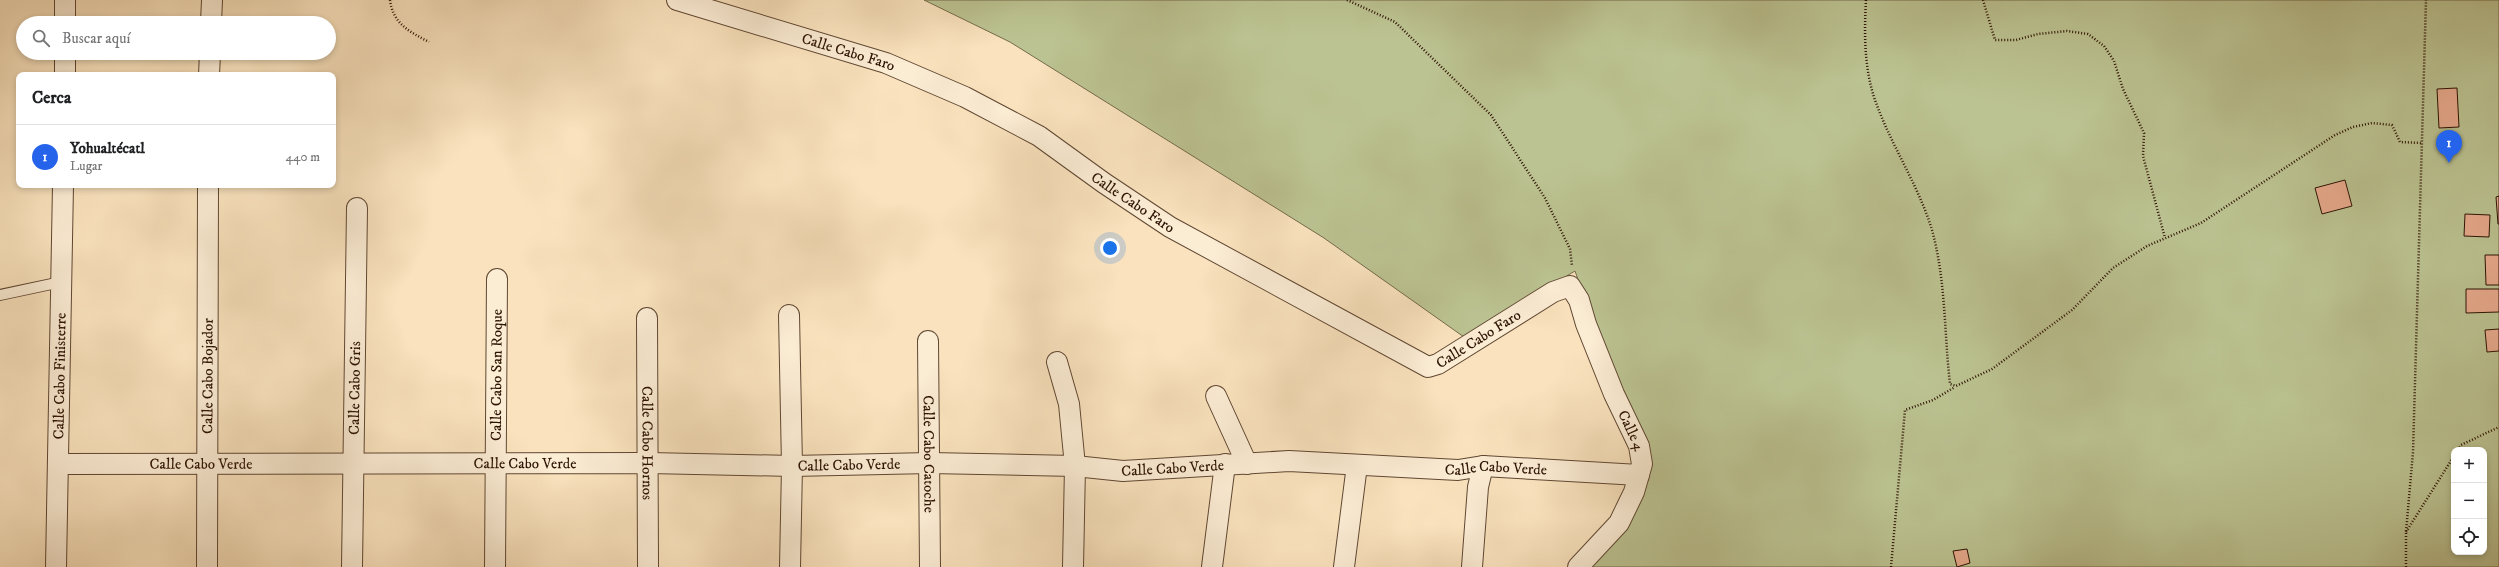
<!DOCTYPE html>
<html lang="es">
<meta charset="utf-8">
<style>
:root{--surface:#fff;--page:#f6f6f6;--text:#202124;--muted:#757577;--line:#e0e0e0;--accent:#2563eb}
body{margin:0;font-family:"IM FELL DW Pica",serif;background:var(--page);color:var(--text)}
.controls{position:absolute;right:12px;bottom:12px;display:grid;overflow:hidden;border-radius:8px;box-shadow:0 2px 6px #0003}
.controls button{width:36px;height:36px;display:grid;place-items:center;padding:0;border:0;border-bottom:1px solid var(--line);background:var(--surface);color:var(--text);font:20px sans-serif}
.you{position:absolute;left:1110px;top:248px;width:14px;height:14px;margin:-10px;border:3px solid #fff;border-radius:50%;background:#1a73e8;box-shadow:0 0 0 6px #1a73e833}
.badge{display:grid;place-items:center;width:26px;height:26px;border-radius:50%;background:var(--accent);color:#fff;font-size:13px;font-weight:700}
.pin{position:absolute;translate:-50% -33px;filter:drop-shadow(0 1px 2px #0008)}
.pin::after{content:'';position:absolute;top:21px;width:14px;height:12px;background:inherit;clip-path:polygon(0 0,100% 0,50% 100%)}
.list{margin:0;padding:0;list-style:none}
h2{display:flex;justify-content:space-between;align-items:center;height:52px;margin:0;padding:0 16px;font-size:17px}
h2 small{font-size:13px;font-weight:400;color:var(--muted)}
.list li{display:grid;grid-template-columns:26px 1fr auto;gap:12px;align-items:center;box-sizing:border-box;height:64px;padding:0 16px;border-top:1px solid var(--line)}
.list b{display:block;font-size:15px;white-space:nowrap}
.list p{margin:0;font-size:13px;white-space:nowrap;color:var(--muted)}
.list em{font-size:13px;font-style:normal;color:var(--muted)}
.icon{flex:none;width:22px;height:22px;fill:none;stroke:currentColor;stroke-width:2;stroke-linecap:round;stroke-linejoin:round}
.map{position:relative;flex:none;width:2499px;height:567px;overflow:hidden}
.search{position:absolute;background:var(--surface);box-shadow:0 2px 6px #0003;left:16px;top:16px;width:320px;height:44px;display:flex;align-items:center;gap:10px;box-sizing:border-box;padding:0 14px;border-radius:22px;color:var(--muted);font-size:15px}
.panel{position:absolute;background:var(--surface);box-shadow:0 2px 6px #0003;left:16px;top:72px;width:320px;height:116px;border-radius:8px}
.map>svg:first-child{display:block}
.green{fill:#bcc392;stroke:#746b4a;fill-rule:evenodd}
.building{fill:#e7aa8d;stroke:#2d1303}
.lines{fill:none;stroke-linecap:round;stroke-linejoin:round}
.lane-casing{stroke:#604732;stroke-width:12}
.street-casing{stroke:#604732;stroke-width:22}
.path{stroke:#2d1303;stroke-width:2.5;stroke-dasharray:1 2;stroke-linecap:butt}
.lane{stroke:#fbecd4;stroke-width:10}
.street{stroke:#fbecd4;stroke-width:20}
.labels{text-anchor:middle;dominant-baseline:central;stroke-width:4;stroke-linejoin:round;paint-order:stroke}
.street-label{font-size:15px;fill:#2d1303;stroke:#fbecd4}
</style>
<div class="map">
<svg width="2499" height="567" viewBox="0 0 2499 567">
<rect width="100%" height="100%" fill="#f9e2bd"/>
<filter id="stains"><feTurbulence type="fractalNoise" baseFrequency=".005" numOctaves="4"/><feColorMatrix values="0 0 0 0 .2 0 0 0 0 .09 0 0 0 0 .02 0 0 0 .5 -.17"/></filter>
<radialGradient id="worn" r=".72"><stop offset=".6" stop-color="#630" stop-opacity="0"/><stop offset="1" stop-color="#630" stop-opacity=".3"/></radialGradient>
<path class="green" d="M924,0H2499V567H1582L1647,476L1575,271L1464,337L1324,238L1010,42ZM2454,450H2484V552H2454Z"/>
<g class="building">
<polygon points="2457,88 2459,127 2439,128 2437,89"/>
<polygon points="2345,180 2352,206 2322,214 2315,188"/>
<polygon points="2499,196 2499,224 2498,224 2496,197"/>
<polygon points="2465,214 2490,215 2489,237 2464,236"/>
<polygon points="2485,255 2499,255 2499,285 2486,285"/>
<polygon points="2466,289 2499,289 2499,312 2466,313"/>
<polygon points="2499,329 2499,351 2487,352 2485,330"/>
<polygon points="1967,549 1970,563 1957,567 1953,551"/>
</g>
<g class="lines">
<g class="lane-casing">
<polyline id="lane" points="0,295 61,282"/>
</g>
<g class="street-casing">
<g id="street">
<path id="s1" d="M677,0L886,63L965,97L1039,136L1104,183L1170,227L1428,367L1438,364L1553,292L1570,286L1579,300L1586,324L1614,394L1639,446L1642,464L1634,492L1619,523L1578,567"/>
<polyline points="65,23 65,0"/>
<polyline points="211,23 212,0"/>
<polyline points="65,75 65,53"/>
<polyline points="209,75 210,53"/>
<polyline points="789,315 792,466 790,567"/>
<path id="s2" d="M647,318L648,567"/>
<path id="s3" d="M928,341L930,567"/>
<polyline points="1057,362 1069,404 1075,466 1073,567"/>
<polyline points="1216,396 1247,464"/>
<path id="s4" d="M58,464L649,463L792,466L930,463L1075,466L1123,471L1289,461L1458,470L1483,466L1639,475"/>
<path id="s5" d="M56,567L63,185"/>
<path id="s6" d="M207,567L208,185"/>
<path id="s7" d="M352,567L357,208"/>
<path id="s8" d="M495,567L497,279"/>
<polyline points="1212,567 1225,464"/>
<polyline points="1344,567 1357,465"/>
<polyline points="1472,567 1478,487 1483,466"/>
</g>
</g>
<g class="path">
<path d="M390,0C393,24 410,32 429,42"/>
<polyline points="1347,0 1395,22 1491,115 1545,198 1570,249 1572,266"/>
<path d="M1866,0C1864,36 1864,74 1878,108C1894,150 1919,187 1932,230C1946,281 1944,332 1950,384L1956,386L1992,369L2072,310L2113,268L2147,246L2201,223L2335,135L2353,127L2372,123L2392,125L2400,142L2422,143"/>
<polyline points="1983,0 1995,40 2016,40 2038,34 2067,31 2088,34 2104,46 2114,61 2123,89 2144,133 2143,156 2165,238"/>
<polyline points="2458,450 2461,445 2499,427"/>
<polyline points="2406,532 2454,456"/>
<polyline points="1891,567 1905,410 1933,400 1955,387"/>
<polyline points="2406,567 2406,532 2413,452 2426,0"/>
</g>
<use href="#lane" class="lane"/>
<use href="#street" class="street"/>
</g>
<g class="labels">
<g class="street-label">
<text stroke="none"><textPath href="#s1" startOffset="179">Calle Cabo Faro</textPath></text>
<text stroke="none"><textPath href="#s1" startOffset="503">Calle Cabo Faro</textPath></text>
<text stroke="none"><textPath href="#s1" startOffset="899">Calle Cabo Faro</textPath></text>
<text stroke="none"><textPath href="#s8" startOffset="192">Calle Cabo San Roque</textPath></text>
<text stroke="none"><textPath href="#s5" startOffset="191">Calle Cabo Finisterre</textPath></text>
<text stroke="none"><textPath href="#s6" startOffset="191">Calle Cabo Bojador</textPath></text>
<text stroke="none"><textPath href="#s7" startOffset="179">Calle Cabo Gris</textPath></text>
<text stroke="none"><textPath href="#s1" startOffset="1163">Calle 4</textPath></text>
<text stroke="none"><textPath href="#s2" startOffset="125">Calle Cabo Hornos</textPath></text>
<text stroke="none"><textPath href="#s3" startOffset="113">Calle Cabo Catoche</textPath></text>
<text stroke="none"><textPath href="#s4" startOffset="467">Calle Cabo Verde</textPath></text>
<text stroke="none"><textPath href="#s4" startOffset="143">Calle Cabo Verde</textPath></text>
<text stroke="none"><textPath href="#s4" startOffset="791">Calle Cabo Verde</textPath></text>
<text stroke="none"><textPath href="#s4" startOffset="1115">Calle Cabo Verde</textPath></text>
<text stroke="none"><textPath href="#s4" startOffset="1439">Calle Cabo Verde</textPath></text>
</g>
</g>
<rect width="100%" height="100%" filter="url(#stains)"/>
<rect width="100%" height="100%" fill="url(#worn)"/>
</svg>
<div class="controls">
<button>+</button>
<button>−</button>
<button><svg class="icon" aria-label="locate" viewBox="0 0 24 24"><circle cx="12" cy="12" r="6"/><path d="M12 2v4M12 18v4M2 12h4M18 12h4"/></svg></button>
</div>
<div class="you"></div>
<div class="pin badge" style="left:2449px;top:163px">1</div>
<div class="search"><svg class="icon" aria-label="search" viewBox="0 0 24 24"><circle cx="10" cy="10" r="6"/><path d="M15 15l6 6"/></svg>Buscar aquí</div>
<section class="panel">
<h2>Cerca<small></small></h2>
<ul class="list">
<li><span class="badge">1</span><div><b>Yohualtécatl</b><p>Lugar</p></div><em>440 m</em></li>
</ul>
</section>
</div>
